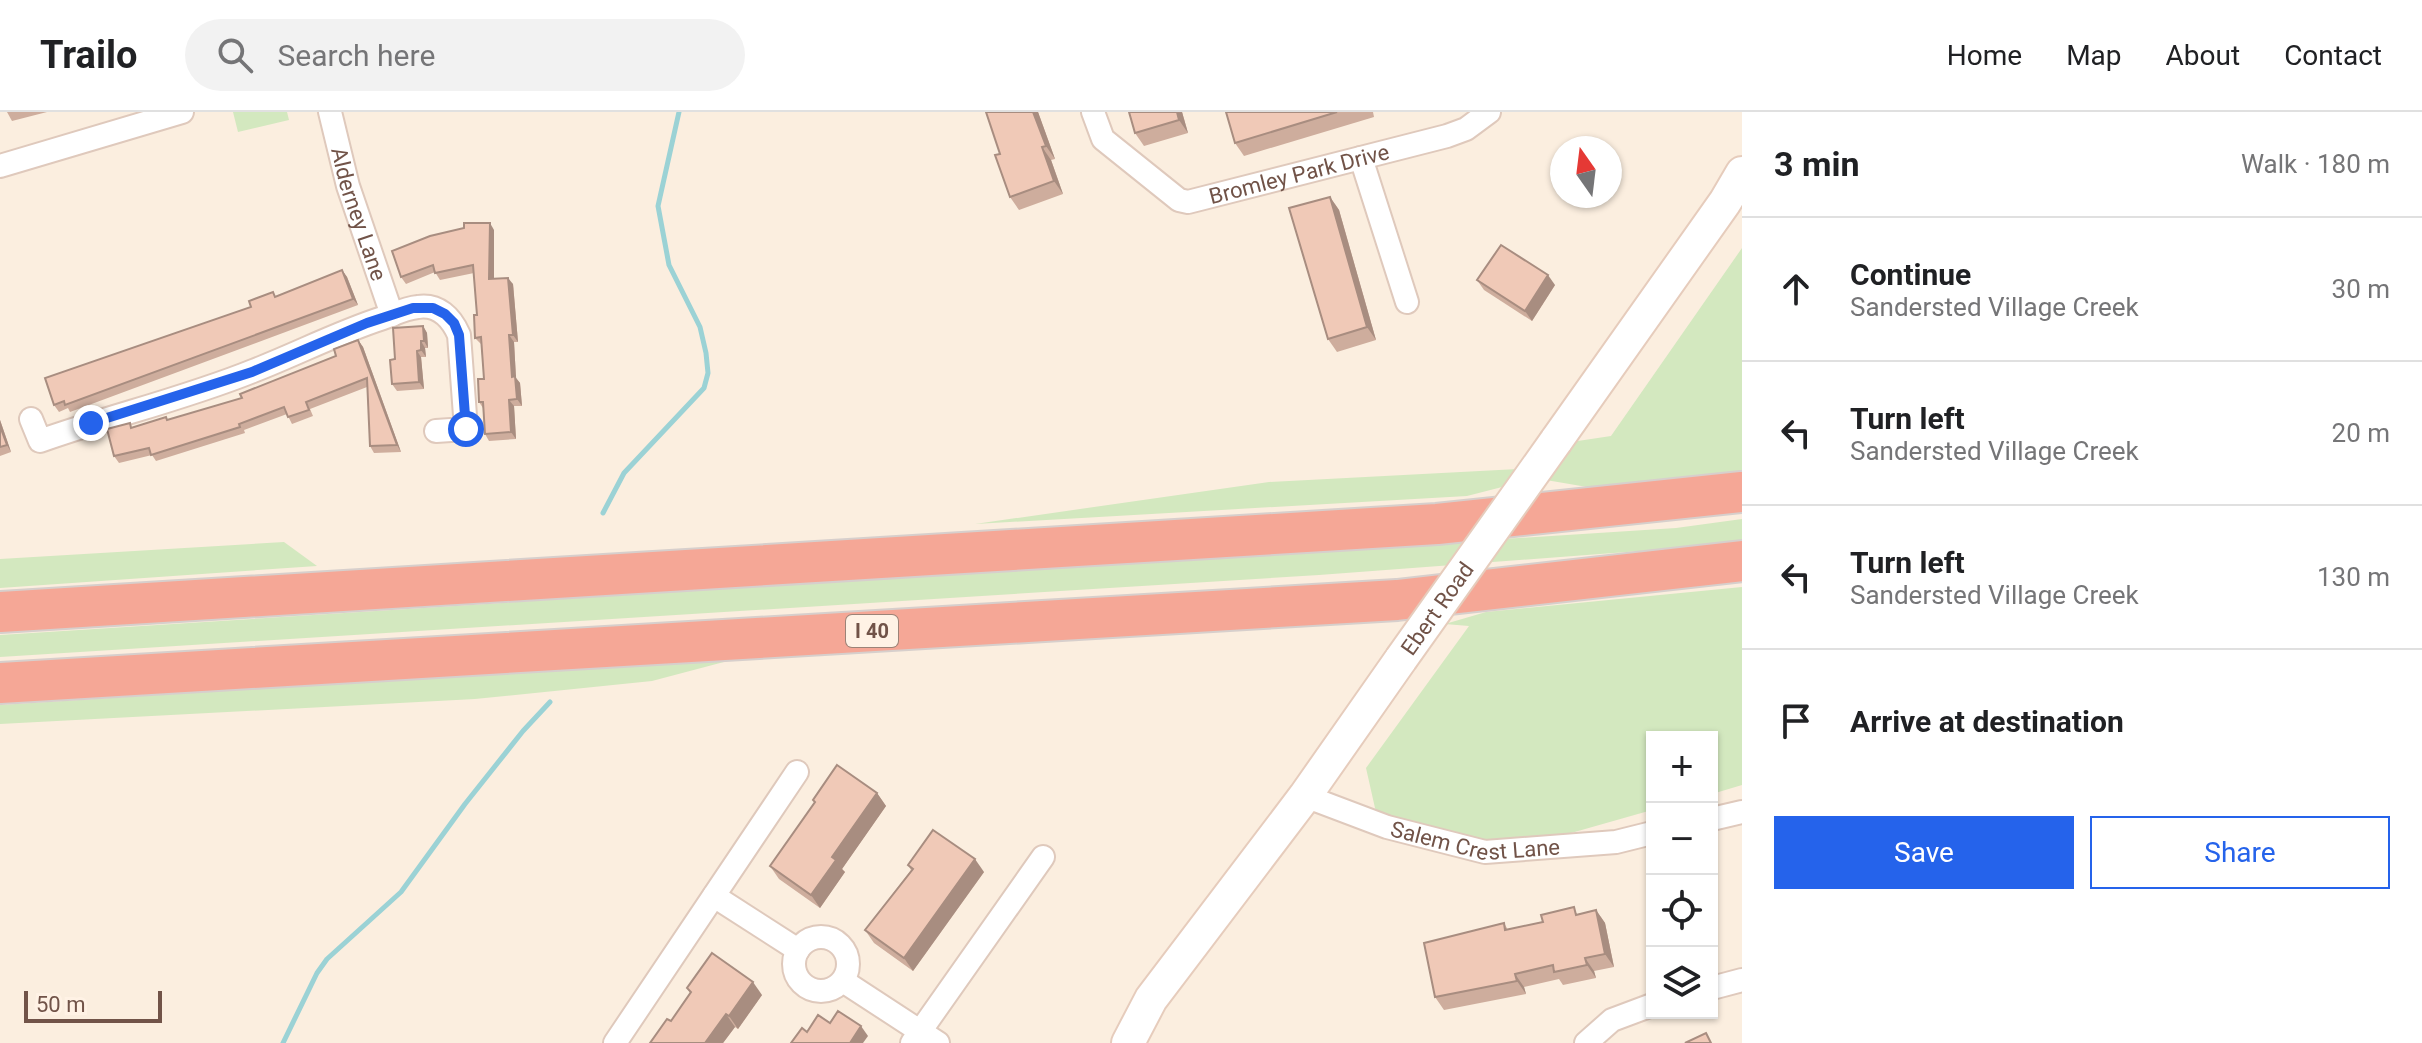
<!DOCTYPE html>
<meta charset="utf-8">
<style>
:root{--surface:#fff;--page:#f2f2f2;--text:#202124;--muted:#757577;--line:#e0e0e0;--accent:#2563eb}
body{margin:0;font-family:Roboto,sans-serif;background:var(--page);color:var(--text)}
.controls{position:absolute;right:24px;bottom:24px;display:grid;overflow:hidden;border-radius:0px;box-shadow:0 2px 6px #0004}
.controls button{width:72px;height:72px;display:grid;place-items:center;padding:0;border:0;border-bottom:2px solid var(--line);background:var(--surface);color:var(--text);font:40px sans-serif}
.compass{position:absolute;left:1550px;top:24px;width:72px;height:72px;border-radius:50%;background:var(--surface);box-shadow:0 2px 6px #0004;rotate:346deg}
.scale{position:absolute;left:24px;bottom:20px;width:138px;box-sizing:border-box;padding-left:8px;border:4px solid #715348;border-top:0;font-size:22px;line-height:28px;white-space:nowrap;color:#715348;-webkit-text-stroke:6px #fff2e5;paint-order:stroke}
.stop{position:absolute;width:24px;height:24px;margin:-18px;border:6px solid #2563eb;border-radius:50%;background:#fff}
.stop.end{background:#2563eb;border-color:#fff;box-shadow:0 2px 8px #0008}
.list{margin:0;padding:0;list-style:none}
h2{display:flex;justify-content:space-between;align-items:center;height:104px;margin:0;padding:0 32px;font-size:34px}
h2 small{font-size:26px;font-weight:400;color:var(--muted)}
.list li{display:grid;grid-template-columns:52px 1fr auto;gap:24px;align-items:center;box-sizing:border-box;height:144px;padding:0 32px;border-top:2px solid var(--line)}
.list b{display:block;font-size:30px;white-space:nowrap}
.list p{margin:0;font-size:26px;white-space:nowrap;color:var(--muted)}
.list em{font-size:26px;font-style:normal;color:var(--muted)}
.actions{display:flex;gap:16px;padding:24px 32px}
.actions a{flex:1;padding:18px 0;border:2px solid var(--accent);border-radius:0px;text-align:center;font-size:28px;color:var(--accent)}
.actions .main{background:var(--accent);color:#fff}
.icon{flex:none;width:44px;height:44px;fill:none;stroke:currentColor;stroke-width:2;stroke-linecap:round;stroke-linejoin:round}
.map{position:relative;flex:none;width:1742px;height:931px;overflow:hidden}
header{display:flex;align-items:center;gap:48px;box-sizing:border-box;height:112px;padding:0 40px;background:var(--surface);border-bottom:2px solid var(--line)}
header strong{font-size:38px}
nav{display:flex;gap:44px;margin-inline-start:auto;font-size:28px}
.search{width:560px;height:72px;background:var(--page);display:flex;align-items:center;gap:20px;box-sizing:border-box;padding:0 28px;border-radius:44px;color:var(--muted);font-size:30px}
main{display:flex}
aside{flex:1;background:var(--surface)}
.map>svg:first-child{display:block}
.green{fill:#d3e8bf}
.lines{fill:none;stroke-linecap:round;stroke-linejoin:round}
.stream{stroke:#9bd2d5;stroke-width:5}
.street-casing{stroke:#dfc9bc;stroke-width:26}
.secondary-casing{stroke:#e6ccbc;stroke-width:36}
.highway-casing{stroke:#d7cfcc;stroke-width:44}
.street{stroke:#fff;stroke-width:22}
.secondary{stroke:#fff;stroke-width:32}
.highway{stroke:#f5a796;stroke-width:40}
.secondary-bridge-casing{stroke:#e6ccbc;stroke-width:36;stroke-linecap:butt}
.secondary-bridge{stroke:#fff;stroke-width:32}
.wall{fill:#cead9d}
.shaded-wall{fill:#a88d80}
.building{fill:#f0c9b7;stroke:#a88d80;stroke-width:2}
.route{stroke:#2563eb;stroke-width:10}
.labels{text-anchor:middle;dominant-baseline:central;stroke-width:6;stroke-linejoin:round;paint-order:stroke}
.shield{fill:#fff2e5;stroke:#9c8377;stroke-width:2}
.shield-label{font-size:20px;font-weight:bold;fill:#715348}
.street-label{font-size:22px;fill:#715348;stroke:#fff2e5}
</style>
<header>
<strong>Trailo</strong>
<div class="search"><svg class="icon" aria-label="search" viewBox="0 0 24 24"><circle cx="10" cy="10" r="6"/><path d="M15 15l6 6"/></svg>Search here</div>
<nav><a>Home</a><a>Map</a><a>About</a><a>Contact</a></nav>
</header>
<main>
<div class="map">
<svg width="1742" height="931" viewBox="0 0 1742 931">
<rect width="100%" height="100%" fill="#fbeedf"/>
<g class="green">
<polygon points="233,0 287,0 289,8 238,20"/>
<polygon points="1742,136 1742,360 1587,375 1546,368 1571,330 1611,324"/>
<polygon points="1518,357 1506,374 1467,384 975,412 1269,370"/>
<polygon points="1742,407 1742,429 1693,435 1319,463 0,545 0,523 1676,416"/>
<polygon points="284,430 317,454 0,476 0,447"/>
<polygon points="1742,475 1742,673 1712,682 1712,625 1652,625 1652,698 1543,729 1446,738 1388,725 1375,696 1366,656 1469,514 1445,512 1486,500"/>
<polygon points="739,546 652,569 475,587 0,612 0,593"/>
</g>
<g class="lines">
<g class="stream">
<polyline points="603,401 624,361 704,276 708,261 706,241 700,215 669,153 658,94 679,0"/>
<polyline points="283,931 317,861 327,847 401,780 465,692 523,619 550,590"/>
</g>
<g class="street-casing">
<g id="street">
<path id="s1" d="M330,0L348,74L392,203"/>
<path id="s2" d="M1093,0L1103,27L1179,88L1188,90L1447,24L1466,17L1489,0"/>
<polyline points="1361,46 1407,190"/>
<polyline points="0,54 182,0"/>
<path d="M31,307L40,329C110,304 184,287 253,259C297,242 339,220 383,206C394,202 406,196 418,195C438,192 451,205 459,223L466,317L436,319"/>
<path id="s3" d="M1305,684L1387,715L1485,740L1616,730L1652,721"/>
<polyline points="1712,707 1742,700"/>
<polyline points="714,784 798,838"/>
<circle cx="821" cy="852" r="27"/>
<polyline points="843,869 938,931"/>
<polyline points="1712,876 1742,868"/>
<polyline points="615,931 797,660"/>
<polyline points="912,931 1043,745"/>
<polyline points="1586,931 1612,908 1652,893"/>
</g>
</g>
<g class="secondary-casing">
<g id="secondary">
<polyline points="1556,329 1725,90 1742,61"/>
<polyline points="1128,931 1151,887 1305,684 1401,547"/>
</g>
</g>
<g class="highway-casing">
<g id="highway">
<polyline points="0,500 1437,412 1742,380"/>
<polyline points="0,571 1397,488 1742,449"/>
</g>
</g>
<use href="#street" class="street"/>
<use href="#secondary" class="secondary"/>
<use href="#highway" class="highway"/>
<g class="secondary-bridge-casing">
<g id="secondary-bridge">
<path id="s4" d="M1401,547L1556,329"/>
</g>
</g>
<use href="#secondary-bridge" class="secondary-bridge"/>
</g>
<g class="wall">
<polygon points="7,0 47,0 12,9"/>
<polygon points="986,0 1038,0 1055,47 1051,48 1063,82 1019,98 1010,85 1000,42"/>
<polygon points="1182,0 1188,21 1144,34 1135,21"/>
<polygon points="1226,0 1373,0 1374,5 1244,44 1235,31"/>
<polygon points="1330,85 1339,98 1376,228 1337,240 1328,227"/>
<polygon points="494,118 494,167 513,172 518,230 514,230 516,266 520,271 522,294 514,294 516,327 489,329 485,322 483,296 479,290 484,267 481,232 475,226 477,203 474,161 440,168 435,160 406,172 401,165"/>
<polygon points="342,158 347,165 358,193 70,300 68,296 59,300 54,293 251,195"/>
<polygon points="1477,168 1555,173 1532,209 1484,178"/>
<polygon points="423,214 427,221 428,236 425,236 426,245 421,245 424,277 397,279 392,272 395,247"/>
<polygon points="358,228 363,235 401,340 374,341 370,334 367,275 310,297 313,304 292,312 287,302 244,318 245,321 156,349 152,343 119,351 114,344 166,305 168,308 242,286 336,244"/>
<polygon points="0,308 11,340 0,344"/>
<polygon points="877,681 886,694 842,757 845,760 820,796 779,767 770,754 815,691 813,688"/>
<polygon points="908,753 984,760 913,859 874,831 865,818 911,758"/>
<polygon points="1596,798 1605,811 1614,855 1594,859 1596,866 1563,873 1559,867 1524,875 1526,882 1444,898 1435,885 1504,811 1508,818"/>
<polygon points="687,876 762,883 738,917 735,915 723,931 650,931 671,909 690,881"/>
</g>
<g class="shaded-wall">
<polygon points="1033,0 1038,0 1055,47 1046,34"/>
<polygon points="1177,0 1182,0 1188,21 1179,8"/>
<polygon points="1042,35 1051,48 1063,82 1054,69"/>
<polygon points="1330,85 1339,98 1376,228 1367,215"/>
<polygon points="490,111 494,118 494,174 489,167"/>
<polygon points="342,158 347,165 358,193 353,187"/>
<polygon points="1548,163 1555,173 1532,209 1525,199"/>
<polygon points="508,166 513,172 518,230 513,223"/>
<polygon points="423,214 427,221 428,236 424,229"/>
<polygon points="509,223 514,230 516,266 520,271 522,294 517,287 512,265"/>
<polygon points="358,228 363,235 401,340 397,333"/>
<polygon points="421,229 425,236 426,245 421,238"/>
<polygon points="417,239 421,245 424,277 419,270"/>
<polygon points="509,288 514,294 516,327 511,320"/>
<polygon points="0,308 11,340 7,333 0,314"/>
<polygon points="877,681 886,694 842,757 845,760 820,796 811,783 832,745"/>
<polygon points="975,747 984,760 913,859 904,846"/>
<polygon points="1596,798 1605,811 1614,855 1605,842"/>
<polygon points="1585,846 1594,859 1596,866 1587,853"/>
<polygon points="1515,862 1524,875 1526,882 1517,869"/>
<polygon points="753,870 762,883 738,917 729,904"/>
<polygon points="726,902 735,915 723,931 705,931"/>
<polygon points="861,914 868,924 863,931 850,931"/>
</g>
<g class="building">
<polygon points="986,0 1033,0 1046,34 1042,35 1054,69 1010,85 995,43 1000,42"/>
<polygon points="1129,0 1177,0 1179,8 1135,21"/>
<polygon points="1226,0 1337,0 1235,31"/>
<polygon points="1330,85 1367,215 1328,227 1289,96"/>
<polygon points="464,111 490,111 489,167 508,166 513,223 509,223 512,265 515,264 517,287 509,288 511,320 485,322 483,290 479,290 478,267 484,267 481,225 475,226 474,203 477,203 473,153 435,161 433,153 401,165 392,139 430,124 464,116"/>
<polygon points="1501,133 1548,163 1525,199 1477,168"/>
<polygon points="342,158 353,187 65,293 64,289 54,293 45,266 251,195 249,189 273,180 275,185"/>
<polygon points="423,214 424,229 421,229 421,238 417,239 419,270 392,272 390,248 395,247 393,216"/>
<polygon points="358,228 397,333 370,334 367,266 306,290 309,298 288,305 284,295 239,312 240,315 151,343 149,336 114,344 107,317 130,311 131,316 166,305 167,308 242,286 240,282 336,244 334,237"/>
<polygon points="0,314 7,333 0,335"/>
<polygon points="837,653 877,681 832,745 836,748 811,783 770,754 815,690 813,688"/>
<polygon points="933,718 975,747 904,846 865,818 913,757 908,753"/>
<polygon points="1574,795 1576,803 1596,798 1605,842 1585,846 1587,853 1554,860 1553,853 1515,862 1517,869 1435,885 1424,831 1504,811 1505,818 1543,810 1541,803"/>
<polygon points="712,841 753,870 729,904 726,902 705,931 650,931 667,907 671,909 691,880 687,876"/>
<polygon points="838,899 861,914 850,931 791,931 802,916 807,920 818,903 830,911"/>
<polygon points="1706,921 1711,931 1685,931"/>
</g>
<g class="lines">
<polyline class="route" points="91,311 252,260 367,211 413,196 433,196 445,202 454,211 459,223 466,317"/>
</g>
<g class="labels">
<rect class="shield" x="846" y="503" width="52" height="32" rx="6"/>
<g class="shield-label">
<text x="872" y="519">I 40</text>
</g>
<g class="street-label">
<text stroke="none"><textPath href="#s2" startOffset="250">Bromley Park Drive</textPath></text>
<text stroke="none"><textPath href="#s1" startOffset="106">Alderney Lane</textPath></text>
<text stroke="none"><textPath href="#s4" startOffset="62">Ebert Road</textPath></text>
<text stroke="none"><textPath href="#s3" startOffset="178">Salem Crest Lane</textPath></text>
</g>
</g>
</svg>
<div class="controls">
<button>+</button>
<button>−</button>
<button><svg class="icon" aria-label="locate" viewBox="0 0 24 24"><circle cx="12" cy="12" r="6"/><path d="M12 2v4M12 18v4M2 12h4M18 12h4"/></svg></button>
<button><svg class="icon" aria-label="layers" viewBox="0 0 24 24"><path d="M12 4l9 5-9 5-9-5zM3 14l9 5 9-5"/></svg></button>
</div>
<svg class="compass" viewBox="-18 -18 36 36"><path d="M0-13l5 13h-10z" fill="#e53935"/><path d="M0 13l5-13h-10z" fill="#757577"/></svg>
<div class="scale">50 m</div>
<div class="stop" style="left:466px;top:317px"></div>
<div class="stop end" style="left:91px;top:311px"></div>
</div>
<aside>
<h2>3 min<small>Walk · 180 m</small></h2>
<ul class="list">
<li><svg class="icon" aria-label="ahead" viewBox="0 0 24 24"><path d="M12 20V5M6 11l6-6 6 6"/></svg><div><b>Continue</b><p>Sandersted Village Creek</p></div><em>30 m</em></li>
<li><svg class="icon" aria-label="left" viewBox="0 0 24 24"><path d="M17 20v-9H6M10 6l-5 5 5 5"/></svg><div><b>Turn left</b><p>Sandersted Village Creek</p></div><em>20 m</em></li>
<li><svg class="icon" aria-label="left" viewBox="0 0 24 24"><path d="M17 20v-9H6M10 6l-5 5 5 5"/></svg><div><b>Turn left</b><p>Sandersted Village Creek</p></div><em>130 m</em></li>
<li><svg class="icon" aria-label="arrive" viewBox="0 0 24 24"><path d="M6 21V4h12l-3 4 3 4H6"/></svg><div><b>Arrive at destination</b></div></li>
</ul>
<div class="actions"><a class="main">Save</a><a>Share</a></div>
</aside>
</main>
